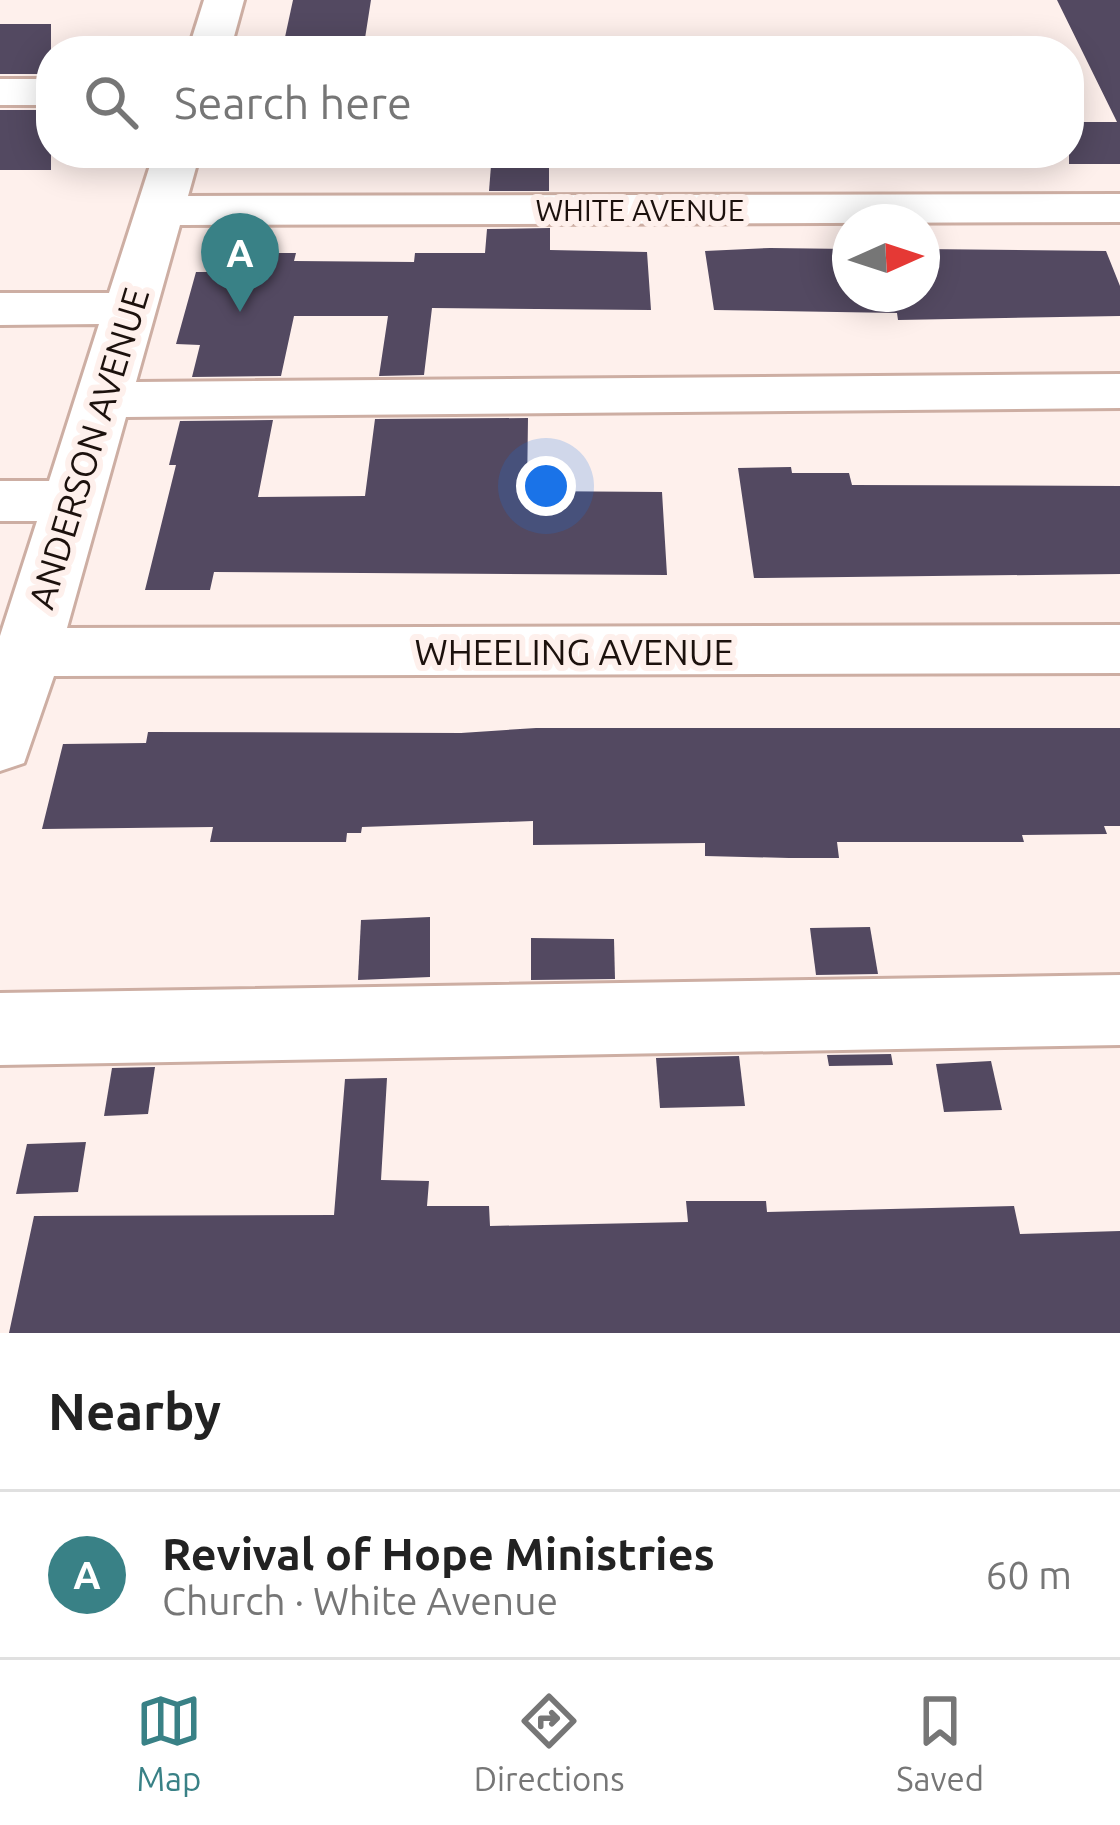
<!DOCTYPE html>
<meta charset="utf-8">
<style>
:root{--surface:#fff;--page:#f2f2f2;--text:#222;--muted:#767676;--line:#e0e0e0;--accent:#398186}
body{margin:0;font-family:Ubuntu,sans-serif;background:var(--page);color:var(--text)}
.compass{position:absolute;left:832px;top:204px;width:108px;height:108px;border-radius:50%;background:var(--surface);box-shadow:0 6px 30px #0003;rotate:87deg}
.you{position:absolute;left:546px;top:486px;width:42px;height:42px;margin:-30px;border:9px solid #fff;border-radius:50%;background:#1a73e8;box-shadow:0 0 0 18px #1a73e833}
.badge{display:grid;place-items:center;width:78px;height:78px;border-radius:50%;background:var(--accent);color:#fff;font-size:39px;font-weight:700}
.pin{position:absolute;translate:-50% -99px;filter:drop-shadow(0 3px 6px #0008)}
.pin::after{content:'';position:absolute;top:63px;width:42px;height:36px;background:inherit;clip-path:polygon(0 0,100% 0,50% 100%)}
.list{margin:0;padding:0;list-style:none}
h2{display:flex;justify-content:space-between;align-items:center;height:156px;margin:0;padding:0 48px;font-size:51px}
h2 small{font-size:39px;font-weight:400;color:var(--muted)}
.list li{display:grid;grid-template-columns:78px 1fr auto;gap:36px;align-items:center;box-sizing:border-box;height:168px;padding:0 48px;border-top:3px solid var(--line)}
.list b{display:block;font-size:45px;white-space:nowrap}
.list p{margin:0;font-size:39px;white-space:nowrap;color:var(--muted)}
.list em{font-size:39px;font-style:normal;color:var(--muted)}
.icon{flex:none;width:66px;height:66px;fill:none;stroke:currentColor;stroke-width:2;stroke-linecap:round;stroke-linejoin:round}
.map{position:relative;flex:none;width:1120px;height:1333px;overflow:hidden}
.search{position:absolute;background:var(--surface);box-shadow:0 6px 30px #0003;left:36px;right:36px;top:36px;height:132px;display:flex;align-items:center;gap:30px;box-sizing:border-box;padding:0 42px;border-radius:48px;color:var(--muted);font-size:45px}
.sheet{height:324px;background:var(--surface)}
nav{display:flex;justify-content:space-around;align-items:center;box-sizing:border-box;height:168px;border-top:3px solid var(--line);background:var(--surface);font-size:33px;color:var(--muted)}
nav a{display:grid;justify-items:center;gap:6px}
nav .on{color:var(--accent)}
.map>svg:first-child{display:block}
.building{fill:#534961}
.lines{fill:none;stroke-linecap:round;stroke-linejoin:round}
.minor-casing{stroke:#cdaea3;stroke-width:6}
.minor{fill:#fff;fill-rule:evenodd}
.labels{text-anchor:middle;dominant-baseline:central;stroke-width:12;stroke-linejoin:round;paint-order:stroke}
.far-street-label{font-size:30px;fill:#1c110d;stroke:#fef0ec}
.street-label{font-size:36px;fill:#1c110d;stroke:#fef0ec}
</style>
<div class="map">
<svg width="1120" height="1333" viewBox="0 0 1120 1333">
<rect width="100%" height="100%" fill="#fef0ec"/>
<g class="building">
<polygon points="293,0 371,0 363,51 282,51"/>
<polygon points="1057,0 1120,0 1120,164 1069,164 1069,122 1117,122"/>
<rect x="0" y="24" width="51" height="50"/>
<rect x="0" y="110" width="51" height="60"/>
<polygon points="492,153 549,153 549,191 489,191"/>
<polygon points="550,228 550,250 647,252 651,310 432,308 424,375 379,376 388,316 294,316 281,376 192,377 200,345 176,344 196,272 223,272 228,253 296,253 294,261 414,262 415,253 485,253 487,229"/>
<polygon points="770,248 850,249 850,294 922,294 922,249 1106,251 1120,286 1120,316 898,320 897,313 714,310 705,251"/>
<polygon points="528,418 527,491 662,492 667,575 214,572 210,590 145,590 176,465 169,465 180,421 273,420 258,497 365,496 375,419"/>
<polygon points="791,467 792,473 849,473 852,485 1120,486 1120,574 754,578 738,468"/>
<polygon points="536,728 1120,728 1120,826 1104,826 1107,834 1022,835 1024,842 837,842 839,858 789,858 705,856 705,843 533,845 533,821 362,827 361,833 347,833 346,842 210,842 213,827 42,829 63,744 146,743 148,732 461,733"/>
<polygon points="430,917 430,977 358,980 361,920"/>
<polygon points="870,927 878,974 816,975 810,928"/>
<polygon points="531,938 614,939 615,979 531,980"/>
<polygon points="891,1054 893,1065 829,1066 827,1055"/>
<polygon points="739,1056 745,1106 660,1108 656,1058"/>
<polygon points="991,1061 1002,1110 944,1112 936,1064"/>
<polygon points="155,1067 148,1114 104,1116 112,1068"/>
<polygon points="387,1078 381,1180 429,1181 427,1206 489,1206 490,1226 688,1222 686,1201 766,1201 767,1212 1014,1206 1020,1234 1120,1231 1120,1333 9,1333 34,1216 334,1215 345,1079"/>
<polygon points="86,1142 78,1192 16,1194 27,1144"/>
</g>
<g class="lines">
<g class="minor-casing">
<g id="minor">
<polygon points="204,0 244,0 230,51 188,51"/>
<rect x="0" y="79" width="51" height="26"/>
<polygon points="154,153 200,153 188,196 1120,194 1120,222 180,225 136,382 1120,374 1120,408 126,417 67,628 1120,625 1120,673 54,676 24,763 0,771 0,636 37,521 0,521 0,481 49,481 99,324 0,325 0,293 109,293"/>
<polygon points="1120,975 1120,1045 0,1065 0,993"/>
</g>
</g>
<use href="#minor" class="minor"/>
</g>
<g class="labels">
<g class="far-street-label">
<text x="640" y="210">WHITE AVENUE</text>
</g>
<g class="street-label">
<text transform="translate(88 448) rotate(-73)">ANDERSON AVENUE</text>
<text x="574" y="651">WHEELING AVENUE</text>
</g>
</g>
</svg>
<svg class="compass" viewBox="-18 -18 36 36"><path d="M0-13l5 13h-10z" fill="#e53935"/><path d="M0 13l5-13h-10z" fill="#767676"/></svg>
<div class="you"></div>
<div class="pin badge" style="left:240px;top:312px">A</div>
<div class="search"><svg class="icon" aria-label="search" viewBox="0 0 24 24"><circle cx="10" cy="10" r="6"/><path d="M15 15l6 6"/></svg>Search here</div>
</div>
<section class="sheet">
<h2>Nearby<small></small></h2>
<ul class="list">
<li><span class="badge">A</span><div><b>Revival of Hope Ministries</b><p>Church · White Avenue</p></div><em>60 m</em></li>
</ul>
</section>
<nav>
<a class="on"><svg class="icon" aria-label="map" viewBox="0 0 24 24"><path d="M3 6l6-2 6 2 6-2v14l-6 2-6-2-6 2zM9 4v14M15 6v14"/></svg>Map</a>
<a><svg class="icon" aria-label="directions" viewBox="0 0 24 24"><path d="M12 3l9 9-9 9-9-9zM9 14v-3h6M13 9l2 2-2 2"/></svg>Directions</a>
<a><svg class="icon" aria-label="saved" viewBox="0 0 24 24"><path d="M7 4h10v16l-5-4-5 4z"/></svg>Saved</a>
</nav>
